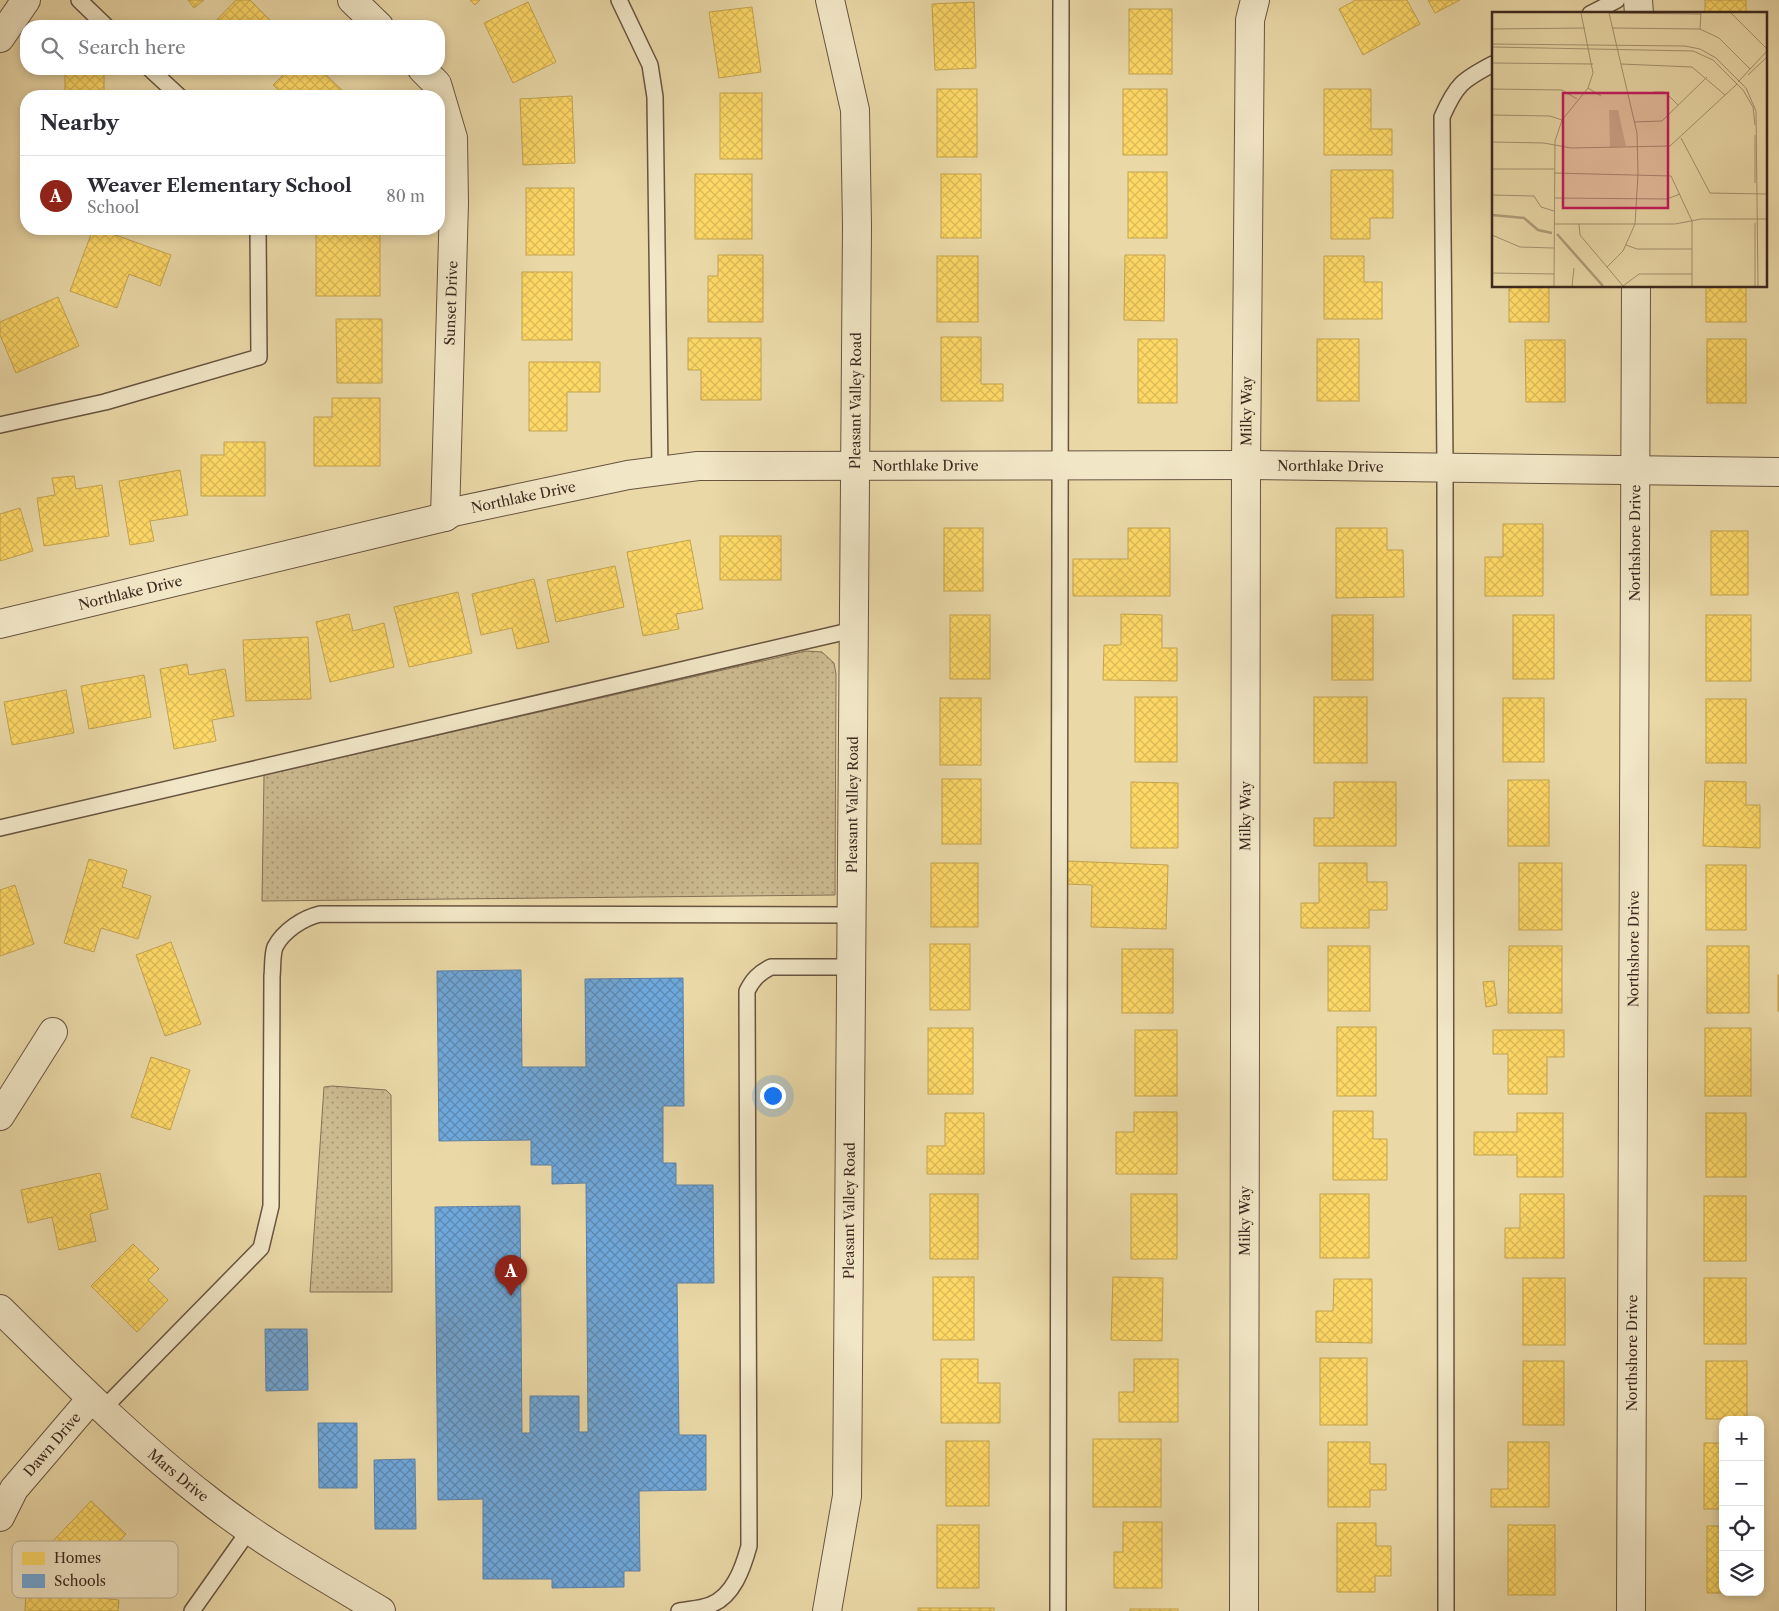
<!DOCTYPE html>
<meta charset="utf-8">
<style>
:root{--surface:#fff;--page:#f2f2f3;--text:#2b2b33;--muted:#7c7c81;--line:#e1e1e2;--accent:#8f2418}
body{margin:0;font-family:"Libre Caslon Text",serif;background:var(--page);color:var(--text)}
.controls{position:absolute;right:15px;bottom:15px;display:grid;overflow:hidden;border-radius:10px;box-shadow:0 2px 8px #0003}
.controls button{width:45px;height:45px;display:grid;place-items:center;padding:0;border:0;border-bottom:1px solid var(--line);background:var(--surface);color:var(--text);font:25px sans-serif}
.you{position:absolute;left:772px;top:1095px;width:18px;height:18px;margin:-12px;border:4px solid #fff;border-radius:50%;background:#1a73e8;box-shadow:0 0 0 8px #1a73e833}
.badge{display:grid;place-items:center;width:32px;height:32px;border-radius:50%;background:var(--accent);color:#fff;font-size:16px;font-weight:700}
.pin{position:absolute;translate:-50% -41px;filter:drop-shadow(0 1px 2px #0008)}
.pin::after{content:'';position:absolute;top:26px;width:18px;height:15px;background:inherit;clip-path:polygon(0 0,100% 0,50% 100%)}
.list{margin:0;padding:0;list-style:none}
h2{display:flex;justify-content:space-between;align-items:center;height:65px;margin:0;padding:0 20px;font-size:21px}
h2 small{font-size:16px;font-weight:400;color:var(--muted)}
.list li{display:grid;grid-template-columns:32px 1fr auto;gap:15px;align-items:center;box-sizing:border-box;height:80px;padding:0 20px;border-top:1px solid var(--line)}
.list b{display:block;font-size:19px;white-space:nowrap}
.list p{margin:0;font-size:16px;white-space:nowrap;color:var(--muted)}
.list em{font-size:16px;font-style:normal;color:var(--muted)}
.icon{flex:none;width:28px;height:28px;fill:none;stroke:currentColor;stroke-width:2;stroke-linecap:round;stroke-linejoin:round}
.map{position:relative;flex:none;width:1779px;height:1611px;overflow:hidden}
.search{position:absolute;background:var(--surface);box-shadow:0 2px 8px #0003;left:20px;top:20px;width:425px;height:55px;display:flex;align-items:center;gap:12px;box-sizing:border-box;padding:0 18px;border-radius:20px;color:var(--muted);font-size:19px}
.panel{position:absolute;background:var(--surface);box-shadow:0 2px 8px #0003;left:20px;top:90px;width:425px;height:145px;border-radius:20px}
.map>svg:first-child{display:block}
.grass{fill:url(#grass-dots);stroke:#847158}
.homes{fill:url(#homes-cross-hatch);stroke:#c4a451}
.schools{fill:url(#schools-cross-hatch);stroke:#6082a3}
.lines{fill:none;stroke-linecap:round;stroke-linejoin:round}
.service-casing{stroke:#685441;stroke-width:18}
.minor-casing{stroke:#685441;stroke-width:30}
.tertiary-casing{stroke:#685441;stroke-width:30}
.service{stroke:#f1e6c6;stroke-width:15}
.minor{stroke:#f1e6c6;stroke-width:28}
.tertiary{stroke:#f1e6c6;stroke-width:28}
.labels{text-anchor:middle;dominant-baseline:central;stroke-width:5;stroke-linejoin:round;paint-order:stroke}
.street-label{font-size:14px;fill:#3c281f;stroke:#f1e6c6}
.inset-river{fill:none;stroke:#af9c79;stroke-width:2.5}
.inset-road{fill:none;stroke:#a49271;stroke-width:1}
.view{fill:#c2185b;fill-opacity:0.15;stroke:#c2185b;stroke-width:2.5}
.inset-edge{fill:none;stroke:#3c281f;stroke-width:2.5}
.key{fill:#f1e6c6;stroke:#bbad94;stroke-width:1}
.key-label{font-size:14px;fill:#3c281f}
</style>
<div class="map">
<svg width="1779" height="1611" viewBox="0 0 1779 1611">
<defs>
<pattern id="grass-dots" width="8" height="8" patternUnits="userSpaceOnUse" patternTransform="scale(1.25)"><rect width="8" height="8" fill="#ccba90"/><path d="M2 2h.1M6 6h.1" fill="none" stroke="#a79775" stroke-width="1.8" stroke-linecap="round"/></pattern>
<pattern id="homes-cross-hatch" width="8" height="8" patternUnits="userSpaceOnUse" patternTransform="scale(1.25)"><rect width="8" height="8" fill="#ffd966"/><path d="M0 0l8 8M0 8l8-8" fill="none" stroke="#dbba58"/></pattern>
<pattern id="schools-cross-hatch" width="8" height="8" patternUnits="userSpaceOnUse" patternTransform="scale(1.25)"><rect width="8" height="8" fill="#6fa8dc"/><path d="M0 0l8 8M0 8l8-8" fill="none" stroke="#5c89b2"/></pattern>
</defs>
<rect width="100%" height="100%" fill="#ead8a7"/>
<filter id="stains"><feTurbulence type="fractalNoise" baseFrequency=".004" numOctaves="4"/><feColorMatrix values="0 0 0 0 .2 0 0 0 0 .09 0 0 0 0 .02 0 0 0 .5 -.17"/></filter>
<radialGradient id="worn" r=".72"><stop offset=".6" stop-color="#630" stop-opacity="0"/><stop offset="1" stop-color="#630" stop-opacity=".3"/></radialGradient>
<g class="grass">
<polygon points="806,651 822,652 834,663 836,674 835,895 262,901 264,775"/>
<polygon points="332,1086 386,1090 391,1095 392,1292 310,1292 324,1087"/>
</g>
<g class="homes">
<polygon points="188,0 204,0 194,8"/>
<polygon points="236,0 250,0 276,26 211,26"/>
<polygon points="470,0 480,0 475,5"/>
<polygon points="1356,0 1407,0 1420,24 1363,55 1339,9"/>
<polygon points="1428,0 1460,0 1435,13"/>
<rect x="1705" y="0" width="41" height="14"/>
<polygon points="528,2 556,62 513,83 484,23"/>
<polygon points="974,2 976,68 935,70 932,4"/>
<polygon points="752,7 761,72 719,78 709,12"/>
<rect x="1129" y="9" width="43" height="65"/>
<polygon points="65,69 104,69 104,96 55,96 55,94 65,94"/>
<polygon points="253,69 265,69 259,75"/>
<polygon points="289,69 320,69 348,96 285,96 273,85"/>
<rect x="937" y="89" width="40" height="68"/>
<rect x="1123" y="89" width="44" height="66"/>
<polygon points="1324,89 1371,89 1371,129 1392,129 1392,155 1324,155"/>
<rect x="720" y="93" width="42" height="66"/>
<polygon points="572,96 575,163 523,165 520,99"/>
<polygon points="1331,170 1393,170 1393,218 1370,218 1370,239 1331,239"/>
<rect x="1128" y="172" width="39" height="66"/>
<rect x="695" y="174" width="57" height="65"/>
<rect x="941" y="174" width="40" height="64"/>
<rect x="526" y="188" width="48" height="67"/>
<polygon points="93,229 99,229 171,255 160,286 129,274 117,308 70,291"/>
<rect x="316" y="230" width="64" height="66"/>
<polygon points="718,255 763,255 763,322 708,322 708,276 718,276"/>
<polygon points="1125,255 1165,255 1164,321 1124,320"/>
<rect x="937" y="256" width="41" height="66"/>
<polygon points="1324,256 1364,256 1364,282 1382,282 1382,319 1324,319"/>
<rect x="522" y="272" width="50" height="68"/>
<rect x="1509" y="286" width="40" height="36"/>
<rect x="1706" y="286" width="40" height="36"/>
<polygon points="58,297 79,346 16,373 0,335 0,322"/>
<polygon points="336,319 382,319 382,383 337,383"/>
<polygon points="941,337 981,337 981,384 1003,384 1003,401 941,401"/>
<polygon points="688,338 761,338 761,400 701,400 701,370 688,370"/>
<rect x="1138" y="339" width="39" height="64"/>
<rect x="1317" y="339" width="42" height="62"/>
<rect x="1707" y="339" width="39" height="64"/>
<polygon points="1525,340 1565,340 1565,402 1526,402"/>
<polygon points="529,362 600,362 600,392 567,392 567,431 529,431"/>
<polygon points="332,398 380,398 380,466 314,466 314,417 332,417"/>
<polygon points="224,442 265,442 265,496 201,496 201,455 224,455"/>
<polygon points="180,470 188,515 150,521 154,541 130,545 119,481"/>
<polygon points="74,476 76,489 102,485 109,536 44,546 37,498 55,495 52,478"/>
<polygon points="20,508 33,551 0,561 0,514"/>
<polygon points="1503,524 1543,524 1543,596 1485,596 1485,557 1503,557"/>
<rect x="944" y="528" width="39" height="63"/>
<polygon points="1128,528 1170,528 1170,596 1073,596 1073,559 1128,559"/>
<polygon points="1336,528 1387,528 1387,550 1403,550 1404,597 1336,598"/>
<rect x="1711" y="531" width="37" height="64"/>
<rect x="720" y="536" width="61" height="44"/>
<polygon points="690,540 703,609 676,614 679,629 643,636 627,552"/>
<polygon points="615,566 624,607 556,622 547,580"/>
<polygon points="534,579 549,642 517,649 512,628 481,635 472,594"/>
<polygon points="458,592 472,653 409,667 394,607"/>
<polygon points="349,614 353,631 384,623 394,667 330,682 316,622"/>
<polygon points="1121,614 1162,615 1162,648 1177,648 1177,681 1103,680 1104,645 1121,645"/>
<rect x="950" y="615" width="40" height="64"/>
<rect x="1332" y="615" width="41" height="65"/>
<rect x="1513" y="615" width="41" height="64"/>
<rect x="1706" y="615" width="45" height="66"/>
<polygon points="308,637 311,699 246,701 243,640"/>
<polygon points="187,664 189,675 225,669 234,716 212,720 216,741 174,749 160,669"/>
<polygon points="144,675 151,717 89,729 81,686"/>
<polygon points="66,690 74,733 12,745 4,702"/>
<rect x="1135" y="697" width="42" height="65"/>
<rect x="1314" y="697" width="53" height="66"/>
<rect x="940" y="698" width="41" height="67"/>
<rect x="1503" y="698" width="41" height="64"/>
<rect x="1706" y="699" width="40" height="64"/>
<rect x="942" y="779" width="39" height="65"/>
<rect x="1508" y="780" width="41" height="66"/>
<polygon points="1705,781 1746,782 1746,805 1760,805 1760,848 1703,846"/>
<polygon points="1131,782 1178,783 1178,848 1131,848"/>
<polygon points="1334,782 1396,782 1396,846 1314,846 1314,818 1334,818"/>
<polygon points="89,859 127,870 122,887 151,896 138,939 101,928 94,952 64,943"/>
<polygon points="1066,861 1168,865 1166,929 1091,927 1092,885 1066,884"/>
<rect x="931" y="863" width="47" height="64"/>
<polygon points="1319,863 1367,863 1367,882 1387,882 1387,910 1369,910 1369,928 1301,928 1301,903 1319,903"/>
<rect x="1519" y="863" width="43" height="67"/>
<rect x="1706" y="865" width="40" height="65"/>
<polygon points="15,885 34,944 0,956 0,890"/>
<polygon points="171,942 201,1024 165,1036 136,955"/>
<rect x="930" y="944" width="40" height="66"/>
<rect x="1328" y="946" width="42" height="65"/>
<polygon points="1509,946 1562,946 1562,1013 1508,1013"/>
<rect x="1707" y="946" width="42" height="67"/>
<rect x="1122" y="949" width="51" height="64"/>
<rect x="1778" y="975" width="1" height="36"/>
<polygon points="1494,981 1497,1005 1486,1007 1483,982"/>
<rect x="1337" y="1027" width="39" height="69"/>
<rect x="928" y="1028" width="45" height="66"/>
<rect x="1705" y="1028" width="46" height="68"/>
<rect x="1135" y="1030" width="42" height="66"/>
<polygon points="1493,1030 1564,1030 1564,1057 1547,1057 1547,1094 1508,1094 1508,1054 1493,1054"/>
<polygon points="151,1057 190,1070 170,1130 131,1117"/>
<polygon points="1333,1111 1373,1111 1373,1139 1387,1139 1387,1180 1333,1180"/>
<polygon points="1134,1112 1177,1112 1177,1174 1116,1174 1116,1132 1134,1132"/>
<polygon points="945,1113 984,1113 984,1174 927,1174 927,1146 945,1146"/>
<polygon points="1517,1113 1563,1113 1563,1177 1517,1177 1517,1155 1474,1155 1474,1132 1517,1132"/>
<rect x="1706" y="1113" width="40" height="64"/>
<polygon points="100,1173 108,1209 90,1214 96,1241 59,1250 52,1217 28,1223 21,1190"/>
<rect x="930" y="1194" width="48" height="65"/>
<rect x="1131" y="1194" width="46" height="65"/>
<rect x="1320" y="1194" width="49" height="64"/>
<polygon points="1520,1194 1564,1194 1564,1258 1505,1258 1505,1228 1520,1228"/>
<rect x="1704" y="1196" width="42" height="65"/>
<polygon points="133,1244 159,1269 148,1280 168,1300 137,1332 91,1286"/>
<rect x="933" y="1277" width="41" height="63"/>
<polygon points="1113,1277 1163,1278 1162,1341 1111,1340"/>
<rect x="1523" y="1278" width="42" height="67"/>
<rect x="1704" y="1278" width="42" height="66"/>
<polygon points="1334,1279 1372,1279 1372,1343 1316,1342 1316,1311 1333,1311"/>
<rect x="1320" y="1358" width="47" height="67"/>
<polygon points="941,1359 978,1359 978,1383 1000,1383 1000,1423 941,1423"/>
<polygon points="1134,1359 1178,1359 1178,1422 1119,1422 1119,1392 1134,1392"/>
<rect x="1523" y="1361" width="41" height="64"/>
<rect x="1706" y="1361" width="41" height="58"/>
<rect x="1093" y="1439" width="68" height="68"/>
<rect x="946" y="1441" width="43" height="65"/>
<polygon points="1328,1442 1370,1442 1370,1464 1386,1464 1386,1490 1370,1490 1370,1507 1328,1507"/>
<polygon points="1508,1442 1549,1442 1549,1507 1491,1507 1491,1489 1508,1489"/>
<rect x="1704" y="1443" width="19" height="66"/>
<polygon points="91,1501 126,1534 88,1575 52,1542"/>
<polygon points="1123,1522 1162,1522 1162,1588 1114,1588 1114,1552 1123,1552"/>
<polygon points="1337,1523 1376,1523 1376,1546 1391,1546 1391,1576 1375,1576 1375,1592 1337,1592"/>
<rect x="937" y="1525" width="42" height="63"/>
<rect x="1508" y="1525" width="47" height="70"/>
<polygon points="1707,1526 1723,1526 1723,1592 1752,1593 1707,1593"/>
<polygon points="26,1590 119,1600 118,1611 25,1611"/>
<rect x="918" y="1608" width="76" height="3"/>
<rect x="1130" y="1609" width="48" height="2"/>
</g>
<g class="schools">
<polygon points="521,970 522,1067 586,1067 585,979 683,978 684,1106 663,1106 663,1163 676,1163 676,1185 713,1185 714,1283 677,1283 679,1435 706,1435 706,1490 639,1491 640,1571 624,1571 624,1587 552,1588 552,1579 483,1579 483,1499 438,1500 435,1207 520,1206 522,1433 530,1433 530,1396 579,1396 579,1432 588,1432 586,1183 552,1184 552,1165 531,1165 531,1140 439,1141 437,971"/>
<polygon points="265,1329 307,1329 308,1390 266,1391"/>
<polygon points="318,1423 357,1423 357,1488 319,1488"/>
<polygon points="415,1459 416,1529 375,1529 374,1460"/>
</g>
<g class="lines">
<g class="service-casing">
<g id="service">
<polyline points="79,0 106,26"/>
<polyline points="619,0 650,65 655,97 660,470"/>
<polyline points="1590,14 1617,0"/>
<polyline points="150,69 179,96"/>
<polyline points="0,425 105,402 259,357 258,229"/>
<polyline points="0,828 853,630"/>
<path d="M103,1409L261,1248L271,1206L272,976C273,968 272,955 275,947C283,931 303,918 320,914L852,915"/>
<polyline points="192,1611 250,1529"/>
<path d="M679,1611C689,1609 700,1609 710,1605C733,1597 743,1568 749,1546L747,991C753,979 759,973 771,967H852"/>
<polyline points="1058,1611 1061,0"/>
<path d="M1446,1611L1445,467L1442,117C1456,85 1462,80 1493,64"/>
</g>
</g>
<g class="minor-casing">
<g id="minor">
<polyline points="352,0 379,26"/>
<polyline points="1638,0 1639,14"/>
<polyline points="0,38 26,0"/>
<polyline points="422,69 437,84 453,138 454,203 445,517"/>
<path id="s1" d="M0,624L445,517L453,512L628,475L698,466L1246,465L1779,472"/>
<polyline points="0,1116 53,1032"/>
<path id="s2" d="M0,1517L14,1489L91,1399"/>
<path id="s3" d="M1244,1611L1246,465L1250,20L1255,0"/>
<path id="s4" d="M1631,1611L1636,286"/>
</g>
</g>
<g class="tertiary-casing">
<g id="tertiary">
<path id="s5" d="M0,1309C66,1374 132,1441 206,1498C260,1541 322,1576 381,1611"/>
<path id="s6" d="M827,1611L847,1496L857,226L855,110L830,0"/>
</g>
</g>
<use href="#service" class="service"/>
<use href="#minor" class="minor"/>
<use href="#tertiary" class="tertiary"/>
</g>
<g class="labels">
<g class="street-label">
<text transform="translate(451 303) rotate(-88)">Sunset Drive</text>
<text stroke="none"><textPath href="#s6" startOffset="1212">Pleasant Valley Road</textPath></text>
<text stroke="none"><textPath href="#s3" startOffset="1200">Milky Way</textPath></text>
<text stroke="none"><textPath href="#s1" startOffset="944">Northlake Drive</textPath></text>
<text stroke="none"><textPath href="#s1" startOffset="1349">Northlake Drive</textPath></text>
<text stroke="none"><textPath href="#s1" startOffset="539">Northlake Drive</textPath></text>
<text stroke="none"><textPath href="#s4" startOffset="1068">Northshore Drive</textPath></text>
<text stroke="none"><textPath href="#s1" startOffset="134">Northlake Drive</textPath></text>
<text stroke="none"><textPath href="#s6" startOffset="808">Pleasant Valley Road</textPath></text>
<text stroke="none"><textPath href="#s3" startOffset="795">Milky Way</textPath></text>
<text stroke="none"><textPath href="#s4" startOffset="662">Northshore Drive</textPath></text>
<text stroke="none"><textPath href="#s6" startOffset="402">Pleasant Valley Road</textPath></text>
<text stroke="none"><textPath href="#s3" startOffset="390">Milky Way</textPath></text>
<text stroke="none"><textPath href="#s4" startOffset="258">Northshore Drive</textPath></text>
<text stroke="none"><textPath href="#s2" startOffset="90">Dawn Drive</textPath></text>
<text stroke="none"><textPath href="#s5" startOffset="244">Mars Drive</textPath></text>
</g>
</g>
<g transform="translate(1492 12)">
<rect width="275" height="275" fill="#ead8a7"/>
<path d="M117,98H126L134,134L118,135Z" fill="#ccba90"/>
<path class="inset-river" d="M0,203L32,206L46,218L60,221M65,222L111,274"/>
<path class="inset-road" d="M117,1L209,2M239,1L275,37M120,16L208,17L227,26L258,57M0,17L93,16M208,17L209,1M0,32L193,34L208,37L224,46L254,76L264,99L266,274M0,35L201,39L221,48L251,78L261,95L263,113M0,51L101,52M129,52L200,55L233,83M256,63L275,45M246,70L275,39M96,76L109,84M0,77L70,78L85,87M162,80H173L186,93M0,103L58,104L70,108M142,110L170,109L215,65M263,123V171M189,126L218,181L275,182M0,130L52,131L79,136L178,134L245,72M0,157H62M62,161L179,164L200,209V274M0,183L42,184L49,195L62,199M62,186L175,187L188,182M263,211V274M62,212H183L209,207H275M87,212L88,223L131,274M0,223L28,235L62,236M134,233L145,237H200M115,255L131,239L143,212L146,162L145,121L117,1M0,261L62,262M62,274L63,129L70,108L96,76L101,61L89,1M80,274L82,256M131,274L147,262H200"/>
<path class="view" d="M71,81H176V196H71Z"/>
<rect width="275" height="275" class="inset-edge"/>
</g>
<rect x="12" y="1541" width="166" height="57" rx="8" class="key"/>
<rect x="22" y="1552" width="23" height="13" fill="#ffd966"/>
<rect x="22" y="1574" width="23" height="14" fill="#6fa8dc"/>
<g class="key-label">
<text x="54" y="1563">Homes</text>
<text x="54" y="1586">Schools</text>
</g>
<rect width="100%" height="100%" filter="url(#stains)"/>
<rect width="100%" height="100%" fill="url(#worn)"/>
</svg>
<div class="controls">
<button>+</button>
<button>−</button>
<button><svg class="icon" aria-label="locate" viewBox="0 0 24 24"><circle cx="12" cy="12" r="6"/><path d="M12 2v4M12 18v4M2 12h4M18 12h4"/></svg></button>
<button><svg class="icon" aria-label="layers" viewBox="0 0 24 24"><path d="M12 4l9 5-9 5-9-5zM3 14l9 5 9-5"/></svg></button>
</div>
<div class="you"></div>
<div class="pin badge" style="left:511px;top:1296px">A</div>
<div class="search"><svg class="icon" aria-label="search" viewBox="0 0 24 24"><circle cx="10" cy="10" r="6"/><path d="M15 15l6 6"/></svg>Search here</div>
<section class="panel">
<h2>Nearby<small></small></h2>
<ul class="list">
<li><span class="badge">A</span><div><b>Weaver Elementary School</b><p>School</p></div><em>80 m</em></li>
</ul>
</section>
</div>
